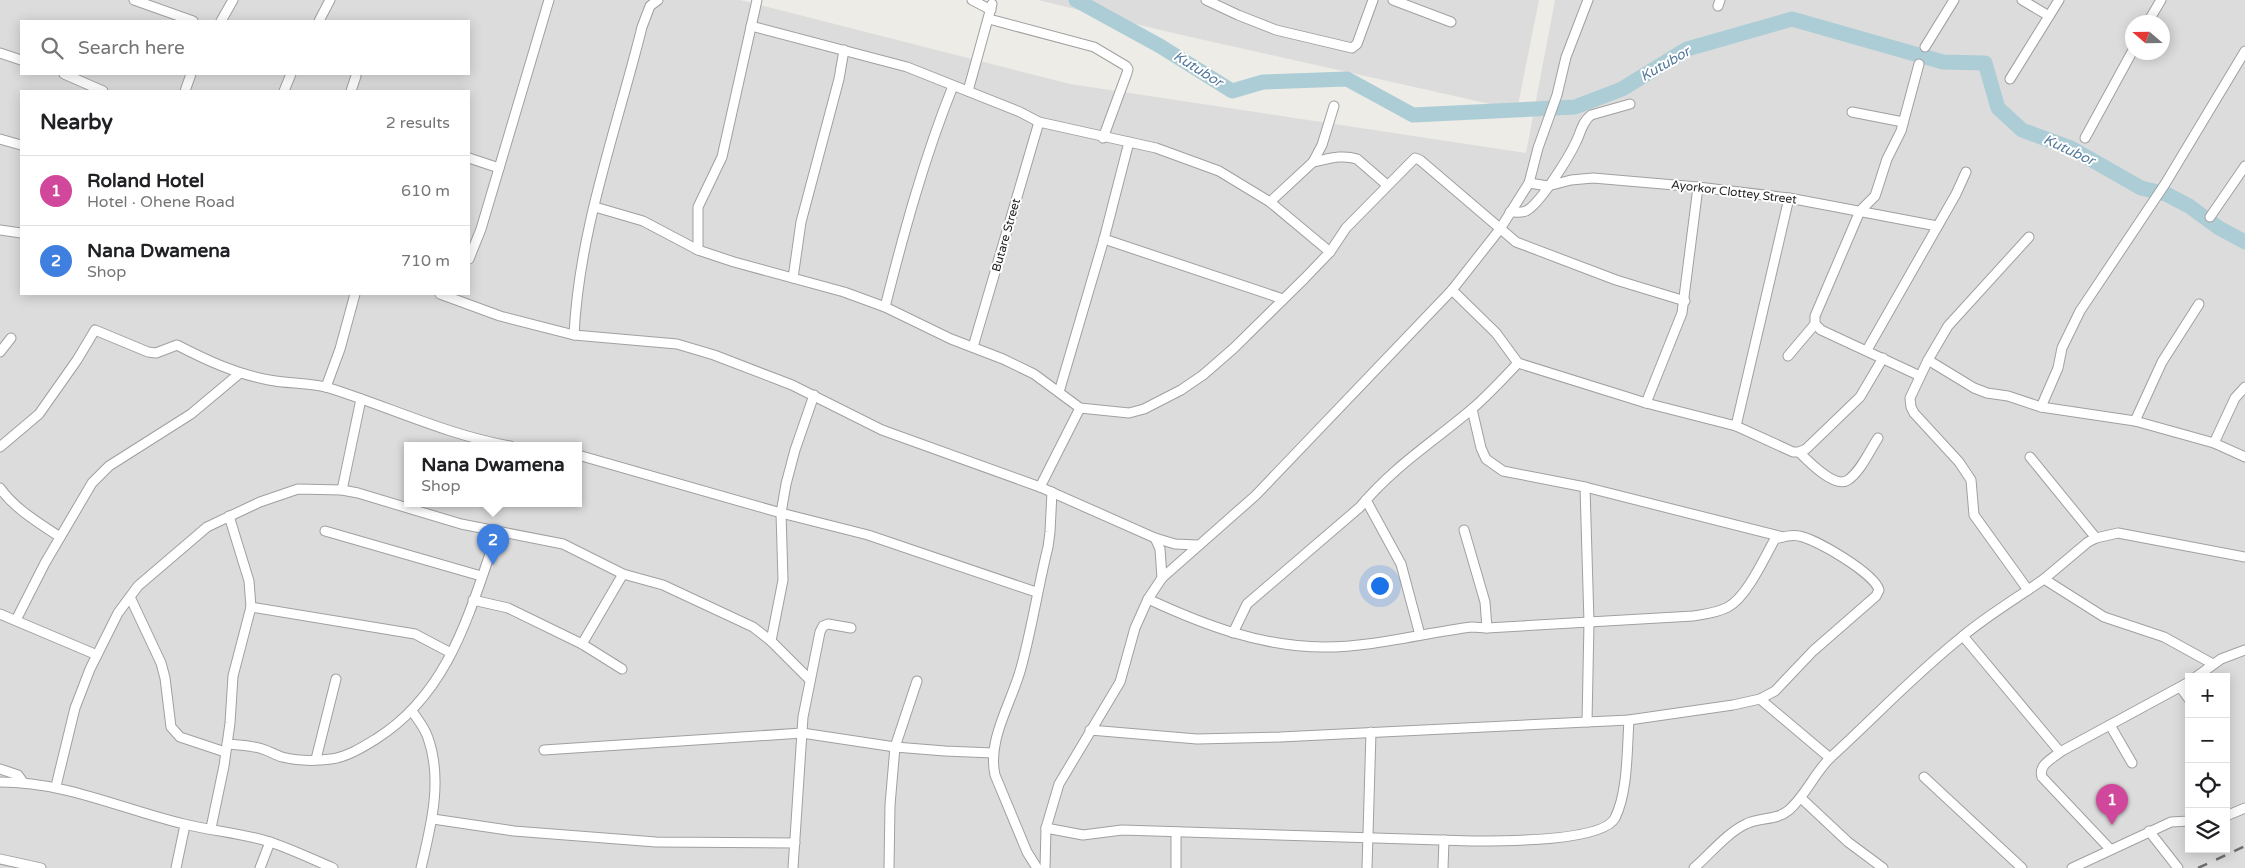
<!DOCTYPE html>
<meta charset="utf-8">
<style>
:root{--surface:#fff;--page:#f6f6f6;--text:#202124;--muted:#757577;--line:#e0e0e0;--accent:#b5191b}
body{margin:0;font-family:"Varela Round",sans-serif;background:var(--page);color:var(--text)}
.controls{position:absolute;right:15px;bottom:15px;display:grid;overflow:hidden;border-radius:0px;box-shadow:0 2px 12px #0003}
.controls button{width:45px;height:45px;display:grid;place-items:center;padding:0;border:0;border-bottom:1px solid var(--line);background:var(--surface);color:var(--text);font:25px sans-serif}
.compass{position:absolute;left:2125px;top:15px;width:45px;height:45px;border-radius:50%;background:var(--surface);box-shadow:0 2px 12px #0003;rotate:290deg}
.you{position:absolute;left:1379px;top:585px;width:18px;height:18px;margin:-12px;border:4px solid #fff;border-radius:50%;background:#1a73e8;box-shadow:0 0 0 8px #1a73e833}
.badge{display:grid;place-items:center;width:32px;height:32px;border-radius:50%;background:var(--accent);color:#fff;font-size:16px;font-weight:700}
.pin{position:absolute;translate:-50% -41px;filter:drop-shadow(0 1px 2px #0008)}
.pin::after{content:'';position:absolute;top:26px;width:18px;height:15px;background:inherit;clip-path:polygon(0 0,100% 0,50% 100%)}
.popup{position:absolute;left:404px;top:442px;width:178px;height:65px;box-sizing:border-box;display:grid;place-content:center;border-radius:0px;background:var(--surface);filter:drop-shadow(0 1px 4px #0005);font-size:16px;white-space:nowrap;color:var(--muted)}
.popup b{font-size:19px;color:var(--text)}
.popup::after{content:'';position:absolute;left:50%;top:100%;margin-left:-10px;border:10px solid transparent;border-top-color:var(--surface)}
.list{margin:0;padding:0;list-style:none}
h2{display:flex;justify-content:space-between;align-items:center;height:65px;margin:0;padding:0 20px;font-size:21px}
h2 small{font-size:16px;font-weight:400;color:var(--muted)}
.list li{display:grid;grid-template-columns:32px 1fr auto;gap:15px;align-items:center;box-sizing:border-box;height:70px;padding:0 20px;border-top:1px solid var(--line)}
.list b{display:block;font-size:19px;white-space:nowrap}
.list p{margin:0;font-size:16px;white-space:nowrap;color:var(--muted)}
.list em{font-size:16px;font-style:normal;color:var(--muted)}
.icon{flex:none;width:28px;height:28px;fill:none;stroke:currentColor;stroke-width:2;stroke-linecap:round;stroke-linejoin:round}
.map{position:relative;flex:none;width:2245px;height:868px;overflow:hidden}
.search{position:absolute;background:var(--surface);box-shadow:0 2px 12px #0003;left:20px;top:20px;width:450px;height:55px;display:flex;align-items:center;gap:12px;box-sizing:border-box;padding:0 18px;border-radius:0px;color:var(--muted);font-size:19px}
.panel{position:absolute;background:var(--surface);box-shadow:0 2px 12px #0003;left:20px;top:90px;width:450px;height:205px;border-radius:0px}
.map>svg:first-child{display:block}
.residential{fill:#dddcdc;fill-rule:evenodd}
.lines{fill:none;stroke-linecap:round;stroke-linejoin:round}
.river{stroke:#accdd6;stroke-width:15}
.minor-casing{stroke:#a0a0a0;stroke-width:11}
.minor{stroke:#fff;stroke-width:9}
.rail{stroke:#6d6d6d;stroke-width:2.5;stroke-dasharray:10 10;stroke-linecap:butt}
.labels{text-anchor:middle;dominant-baseline:central;stroke-width:4;stroke-linejoin:round;paint-order:stroke}
.street-label{font-size:12px;fill:#1f1f1f;stroke:#fff}
.water-label{font-size:14px;font-style:italic;fill:#54799c;stroke:#fff}
</style>
<div class="map">
<svg width="2245" height="868" viewBox="0 0 2245 868">
<rect width="100%" height="100%" fill="#eeece6"/>
<g class="residential">
<path d="M0,0H740L1070,84L1526,153L1555,0H2245V868H0ZM21,21H469V74H21ZM2132,22H2162V52H2132ZM21,91H469V294H21ZM408,446H578V504H408ZM2189,677H2226V849H2189Z"/>
<polygon points="1038,0 1539,0 1517,110 1173,33"/>
</g>
<g class="lines">
<polyline class="river" points="1076,0 1160,46 1232,91 1263,82 1347,79 1413,115 1575,107 1622,89 1687,49 1792,19 1943,62 1985,63 1998,108 2022,130 2071,148 2141,188 2166,194 2189,206 2219,228 2245,242"/>
<g class="minor-casing">
<g id="minor">
<polyline points="134,0 193,21"/>
<polyline points="972,0 991,10"/>
<polyline points="1206,0 1238,15 1276,30 1352,48 1357,44 1373,0"/>
<polyline points="1393,0 1451,22"/>
<polyline points="2022,0 2049,16"/>
<polyline points="1718,6 1720,0"/>
<polyline points="989,19 1094,47 1126,66 1128,69 1127,73 1103,138"/>
<polyline points="221,21 233,0"/>
<polyline points="319,21 330,0"/>
<polyline points="2148,22 2161,0"/>
<polyline points="751,26 907,67 1020,112 1039,122 1156,148 1219,171 1270,202 1330,252"/>
<polyline points="1925,47 1954,0"/>
<polyline points="0,53 21,60"/>
<polyline points="1919,64 1901,131 1887,159 1875,196 1860,211 1815,316 1815,324 1821,330 1920,376"/>
<polyline points="64,74 103,91"/>
<polyline points="2010,79 2059,0"/>
<polyline points="185,91 191,74"/>
<polyline points="284,91 291,74"/>
<polyline points="351,91 356,76"/>
<polyline points="968,91 992,4"/>
<polyline points="1852,112 1903,122"/>
<polyline points="2085,138 2132,52"/>
<polyline points="0,139 21,145"/>
<polyline points="469,158 499,168"/>
<path d="M1313,162C1328,159 1342,154 1357,159L1387,185"/>
<polyline points="1529,183 1548,186 1571,180 1593,178 1698,187 1789,198 1937,226"/>
<polyline points="1270,202 1313,162 1322,145 1334,106"/>
<polyline points="595,207 643,221 698,250 734,262 844,292 885,307 951,339 1003,359 1034,374 1080,408 1129,413 1144,409 1181,390 1203,375 1234,348 1305,278 1330,252 1346,228 1415,158 1420,160 1516,242 1616,280 1685,301"/>
<path d="M1510,212C1515,212 1521,213 1526,211C1540,204 1569,157 1576,142C1581,132 1582,122 1591,115L1630,104"/>
<polyline points="2210,217 2245,166"/>
<polyline points="0,230 21,233"/>
<polyline points="1104,239 1283,299"/>
<polyline points="698,250 698,207 722,157 757,0"/>
<polyline points="469,259 481,229 549,0"/>
<polyline points="793,278 801,222 839,79 844,50"/>
<polyline points="1452,290 1496,333 1518,363 1646,403 1736,426 1793,452 1799,452 1806,449 1860,397 1883,358"/>
<polyline points="440,294 500,316 574,335 677,344 714,355 792,385 882,430 1040,487 1155,538 1175,544 1197,545"/>
<path d="M885,307C904,232 924,158 953,86"/>
<path d="M574,335C579,230 617,128 642,27L650,6L658,0"/>
<polyline points="973,347 1039,122"/>
<polyline points="1867,350 1956,194 1966,172"/>
<polyline points="0,352 11,338"/>
<polyline points="1788,356 1815,324"/>
<polyline points="1928,360 1974,388 1987,393 2008,396 2041,407 2135,421 2214,443 2245,457"/>
<polyline points="326,387 340,349 355,294"/>
<polyline points="1059,392 1104,239 1129,142"/>
<polyline points="1646,403 1682,313 1698,187"/>
<polyline points="2041,407 2058,368 2062,348 2080,311 2165,184 2245,51"/>
<polyline points="1472,409 1481,448 1486,459 1503,471 1585,487 1783,537"/>
<polyline points="2135,421 2162,362 2199,304"/>
<polyline points="1736,426 1789,198"/>
<polyline points="2214,443 2235,398 2245,387"/>
<path d="M0,447L39,414L77,360L95,330L148,352L156,353L177,345C206,360 236,374 269,380C288,384 310,382 329,388C390,407 447,435 510,446"/>
<path d="M1799,452C1808,461 1835,489 1848,480C1861,471 1870,450 1878,438"/>
<polyline points="578,455 781,513 868,535 1036,592"/>
<polyline points="2030,457 2096,538"/>
<polyline points="1040,487 1080,408"/>
<polyline points="1585,487 1589,622 1587,722"/>
<path d="M0,488C15,509 39,523 60,537"/>
<polyline points="342,490 361,399"/>
<polyline points="1366,500 1401,564 1420,635"/>
<polyline points="1464,530 1485,602 1487,628"/>
<polyline points="325,531 481,576"/>
<polyline points="1155,538 1160,549 1162,578"/>
<polyline points="2044,579 2088,542 2096,538 2118,533 2245,557"/>
<polyline points="2028,590 1974,515 1971,480 1959,462 1914,413 1911,407 1910,398 1928,360 1948,326 2029,237"/>
<polyline points="130,597 161,663 165,678 171,727 180,737 225,752"/>
<polyline points="473,600 508,608 582,644 622,669"/>
<polyline points="251,607 415,634 451,653"/>
<polyline points="0,614 97,655"/>
<polyline points="16,620 45,563 92,483 109,466 191,414 240,373"/>
<path d="M1233,633L1247,604L1360,507C1393,467 1433,442 1472,409C1488,395 1503,379 1518,363"/>
<polyline points="1963,636 2060,752"/>
<polyline points="771,641 783,580 781,513 786,484 795,450 814,395"/>
<polyline points="582,644 623,574"/>
<polyline points="2196,677 2221,659 2245,650"/>
<polyline points="2181,688 2189,699"/>
<polyline points="1760,699 1830,758"/>
<path d="M412,711C418,720 425,728 428,738C443,780 431,826 421,868"/>
<polyline points="2110,725 2132,763"/>
<path d="M1090,730L1197,739L1280,737L1629,720L1733,705L1760,699L1775,691L1813,651L1876,596L1879,590C1874,573 1816,539 1799,536C1790,534 1783,537 1775,539C1764,558 1747,597 1728,607C1717,613 1705,614 1693,616L1487,628L1472,627C1423,633 1374,647 1324,647C1262,647 1204,625 1148,599"/>
<path d="M227,744C236,745 245,745 254,747C264,748 273,754 282,757C298,761 316,761 331,759C347,757 363,747 376,739C451,692 470,609 498,531"/>
<polyline points="544,750 802,733 895,747 945,751 993,753"/>
<polyline points="316,759 336,679"/>
<polyline points="0,769 18,775 23,782"/>
<polyline points="1924,777 2022,868"/>
<path d="M0,782C67,782 121,809 184,824C212,831 242,833 270,842C291,849 312,859 333,868"/>
<polyline points="56,786 75,708 90,669 118,613 138,586 207,527 260,502 298,489 342,490 358,493 461,524 563,544 623,574 663,585 753,627 771,641 810,680"/>
<polyline points="1801,798 1848,842 1883,868"/>
<polyline points="2226,816 2245,808"/>
<polyline points="433,819 514,831 656,842 795,843"/>
<polyline points="211,828 224,766 230,723 233,676 251,607 249,581 229,516"/>
<path d="M1046,828L1083,835L1122,830L1472,841C1499,841 1602,842 1615,818C1628,792 1627,749 1629,720"/>
<polyline points="2149,831 2178,868"/>
<polyline points="1176,832 1176,868"/>
<path d="M2110,849L2042,777C2038,765 2052,759 2060,752L2189,682"/>
<polyline points="0,859 41,868"/>
<polyline points="176,868 185,825"/>
<polyline points="260,868 270,842"/>
<polyline points="793,868 803,717 820,632 823,626 828,624 851,628"/>
<polyline points="889,868 890,805 895,747 917,681"/>
<path d="M1037,868L1027,852L995,775C987,739 1012,702 1021,668C1032,628 1038,587 1048,547L1050,532L1052,492"/>
<polyline points="1045,868 1046,828 1059,784 1120,682 1135,628 1148,599 1162,578 1256,495 1452,290 1500,229 1529,183 1538,148 1557,95 1566,57 1588,0"/>
<polyline points="1367,868 1371,732"/>
<polyline points="1443,868 1444,840"/>
<path d="M1694,868C1709,855 1728,832 1746,824C1759,817 1776,821 1789,810C1806,795 1815,772 1831,757C1875,717 1916,673 1963,636C1988,615 2017,598 2044,579L2104,617L2164,637L2213,664"/>
<polyline points="2072,868 2171,822 2189,821"/>
</g>
</g>
<use href="#minor" class="minor"/>
<polyline class="rail" points="2198,868 2245,846"/>
</g>
<g class="labels">
<g class="street-label">
<text transform="translate(1734 192) rotate(7)">Ayorkor Clottey Street</text>
<text transform="translate(1006 235) rotate(-74)">Butare Street</text>
</g>
<g class="water-label">
<text transform="translate(1665 64) rotate(-30)">Kutubor</text>
<text transform="translate(1198 69) rotate(32)">Kutubor</text>
<text transform="translate(2069 150) rotate(25)">Kutubor</text>
</g>
</g>
</svg>
<div class="controls">
<button>+</button>
<button>−</button>
<button><svg class="icon" aria-label="locate" viewBox="0 0 24 24"><circle cx="12" cy="12" r="6"/><path d="M12 2v4M12 18v4M2 12h4M18 12h4"/></svg></button>
<button><svg class="icon" aria-label="layers" viewBox="0 0 24 24"><path d="M12 4l9 5-9 5-9-5zM3 14l9 5 9-5"/></svg></button>
</div>
<svg class="compass" viewBox="-18 -18 36 36"><path d="M0-13l5 13h-10z" fill="#e53935"/><path d="M0 13l5-13h-10z" fill="#757577"/></svg>
<div class="you"></div>
<div class="pin badge" style="left:2112px;top:825px;background:#d1479c">1</div>
<div class="pin badge" style="left:493px;top:565px;background:#3f7fe0">2</div>
<div class="popup"><b>Nana Dwamena</b>Shop</div>
<div class="search"><svg class="icon" aria-label="search" viewBox="0 0 24 24"><circle cx="10" cy="10" r="6"/><path d="M15 15l6 6"/></svg>Search here</div>
<section class="panel">
<h2>Nearby<small>2 results</small></h2>
<ul class="list">
<li><span class="badge" style="background:#d1479c">1</span><div><b>Roland Hotel</b><p>Hotel · Ohene Road</p></div><em>610 m</em></li>
<li><span class="badge" style="background:#3f7fe0">2</span><div><b>Nana Dwamena</b><p>Shop</p></div><em>710 m</em></li>
</ul>
</section>
</div>
